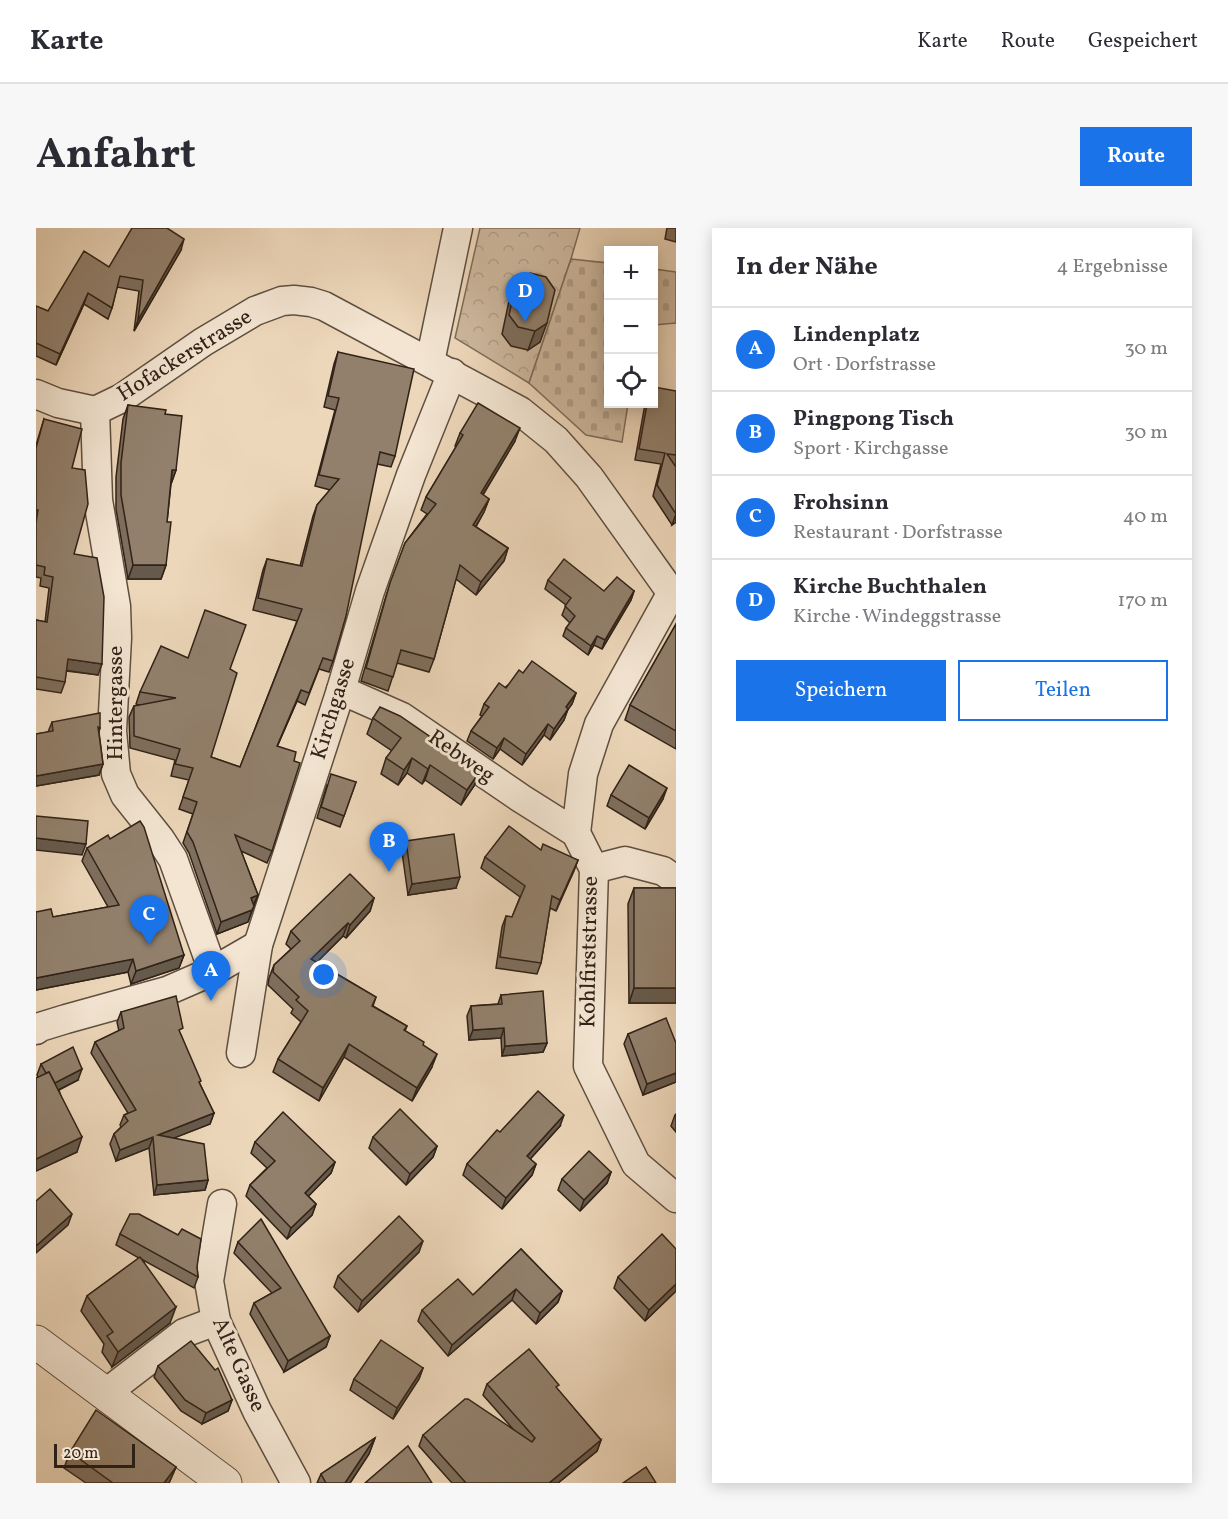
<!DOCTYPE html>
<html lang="de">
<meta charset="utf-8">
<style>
:root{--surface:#fff;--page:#f7f7f7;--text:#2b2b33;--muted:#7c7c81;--line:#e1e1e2;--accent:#1a73e8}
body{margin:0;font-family:Vollkorn,serif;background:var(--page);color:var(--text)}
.controls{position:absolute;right:18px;top:18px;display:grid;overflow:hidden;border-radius:0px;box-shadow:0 3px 15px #0003}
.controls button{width:54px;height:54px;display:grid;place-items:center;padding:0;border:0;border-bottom:2px solid var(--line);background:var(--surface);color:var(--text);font:30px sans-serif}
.scale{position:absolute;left:18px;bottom:15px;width:81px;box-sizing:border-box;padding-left:6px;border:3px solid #302217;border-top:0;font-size:16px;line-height:21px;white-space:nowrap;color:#302217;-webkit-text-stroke:4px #f3e5d2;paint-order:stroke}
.you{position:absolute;left:288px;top:747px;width:21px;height:21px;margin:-15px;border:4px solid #fff;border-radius:50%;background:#1a73e8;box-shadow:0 0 0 9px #1a73e833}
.badge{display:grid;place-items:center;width:39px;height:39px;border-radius:50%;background:var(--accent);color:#fff;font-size:20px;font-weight:700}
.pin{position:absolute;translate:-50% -50px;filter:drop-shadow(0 2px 3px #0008)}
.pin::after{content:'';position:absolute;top:32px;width:21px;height:18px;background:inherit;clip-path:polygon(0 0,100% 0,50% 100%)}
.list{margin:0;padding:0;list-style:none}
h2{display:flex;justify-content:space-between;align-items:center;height:78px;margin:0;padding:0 24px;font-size:26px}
h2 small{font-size:20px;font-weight:400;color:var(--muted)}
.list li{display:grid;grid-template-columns:39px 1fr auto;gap:18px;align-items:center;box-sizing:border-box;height:84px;padding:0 24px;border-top:2px solid var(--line)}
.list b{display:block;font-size:22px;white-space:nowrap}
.list p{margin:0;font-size:20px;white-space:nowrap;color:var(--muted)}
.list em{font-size:20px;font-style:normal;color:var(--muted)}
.actions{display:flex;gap:12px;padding:18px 24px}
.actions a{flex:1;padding:14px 0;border:2px solid var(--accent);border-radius:0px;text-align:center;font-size:21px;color:var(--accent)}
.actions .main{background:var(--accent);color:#fff}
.icon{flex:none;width:33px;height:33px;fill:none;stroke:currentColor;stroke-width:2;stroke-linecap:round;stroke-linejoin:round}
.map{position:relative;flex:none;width:640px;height:1255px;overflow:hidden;border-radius:0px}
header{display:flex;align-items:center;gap:36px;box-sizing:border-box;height:84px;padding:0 30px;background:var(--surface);border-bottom:2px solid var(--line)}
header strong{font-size:28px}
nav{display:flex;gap:33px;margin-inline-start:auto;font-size:21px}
.intro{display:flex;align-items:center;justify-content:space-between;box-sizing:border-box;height:144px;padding:0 36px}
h1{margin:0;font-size:42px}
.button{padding:15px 27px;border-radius:0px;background:var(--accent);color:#fff;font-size:21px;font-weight:700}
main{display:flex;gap:36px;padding:0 36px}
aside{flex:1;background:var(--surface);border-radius:0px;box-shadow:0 3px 15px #0003}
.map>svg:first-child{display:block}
.forest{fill:url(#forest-crowns);stroke:#7e6d5a;stroke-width:1.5}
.cemetery{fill:url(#cemetery-stones);stroke:#7e6d5a;stroke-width:1.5}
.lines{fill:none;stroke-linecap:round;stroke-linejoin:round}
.minor-casing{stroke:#5f4f40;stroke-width:31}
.tertiary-casing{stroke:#5f4f40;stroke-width:35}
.minor{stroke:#f3e5d2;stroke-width:28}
.tertiary{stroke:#f3e5d2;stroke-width:33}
.wall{fill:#7e6e5d;stroke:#302217;stroke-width:1.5}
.shaded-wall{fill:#665a4c;stroke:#302217;stroke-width:1.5}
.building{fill:#92806c;stroke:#302217;stroke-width:1.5}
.labels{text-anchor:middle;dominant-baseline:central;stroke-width:6;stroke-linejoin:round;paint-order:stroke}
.street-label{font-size:22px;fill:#302217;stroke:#f3e5d2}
</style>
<header>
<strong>Karte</strong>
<nav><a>Karte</a><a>Route</a><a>Gespeichert</a></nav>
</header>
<div class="intro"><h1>Anfahrt</h1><a class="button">Route</a></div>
<main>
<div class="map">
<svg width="640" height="1255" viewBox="0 0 640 1255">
<defs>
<pattern id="forest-crowns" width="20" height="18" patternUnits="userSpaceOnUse" patternTransform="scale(1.5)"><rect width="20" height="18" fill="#cdb89e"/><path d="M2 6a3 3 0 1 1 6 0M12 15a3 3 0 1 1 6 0" fill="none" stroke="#b09e87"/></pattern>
<pattern id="cemetery-stones" width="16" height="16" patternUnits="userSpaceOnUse" patternTransform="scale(1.5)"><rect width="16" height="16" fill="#cdb89e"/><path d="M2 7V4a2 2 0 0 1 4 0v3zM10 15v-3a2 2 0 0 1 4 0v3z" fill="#b09e87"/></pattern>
</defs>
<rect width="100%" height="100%" fill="#edd7ba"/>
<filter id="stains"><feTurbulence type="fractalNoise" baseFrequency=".00333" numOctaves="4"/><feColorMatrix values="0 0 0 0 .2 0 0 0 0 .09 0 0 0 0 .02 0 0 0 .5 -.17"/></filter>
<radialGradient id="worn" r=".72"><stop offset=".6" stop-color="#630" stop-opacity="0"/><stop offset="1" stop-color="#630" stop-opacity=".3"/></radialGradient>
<polygon class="forest" points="444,0 544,0 535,31 493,155 419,110"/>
<g class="cemetery">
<polygon points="535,31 572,35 572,176 592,176 586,214 550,207 493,155"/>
<polygon points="618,41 640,44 640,95 618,97"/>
</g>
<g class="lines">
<g class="minor-casing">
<g id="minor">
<polyline points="394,134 422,0"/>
<polyline points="0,166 22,175 59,183 86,170 167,114 219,83 246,73 258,72 275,74 288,78 484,183 520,212 553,249 640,371"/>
<polyline points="59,183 62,272 80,378 81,410 76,503 80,546 89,567 124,611 137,631 177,743"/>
<polyline points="635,366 563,496 547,546 540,605 558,641 552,838 600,936 640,970"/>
<polyline points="305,462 366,489 486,571 540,605"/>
<polyline points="558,641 589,633 627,643 640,652"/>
<polyline points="0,802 4,799 30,791 131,763 177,743 222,717"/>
<polyline points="205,825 222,717 305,462 334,363 375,247 416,145"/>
<polyline points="186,976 173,1053 180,1093 221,1183 260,1255"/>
<polyline points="70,1165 148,1105 180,1093"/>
</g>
</g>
<g class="tertiary-casing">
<polyline id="tertiary" points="0,1114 189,1255"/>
</g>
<use href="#minor" class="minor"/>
<use href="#tertiary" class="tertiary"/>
</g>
<g class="wall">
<polygon points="631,0 640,0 640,14 629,11"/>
<polygon points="145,22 98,103 103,63 81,59 76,80 72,91 48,76 20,137 0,128 0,78 12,83 73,39"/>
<polygon points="480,54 504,114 492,122 475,118 466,106 473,73"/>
<polygon points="302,124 359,228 355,239 341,236 297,433 293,444 283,441 269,477 261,473 241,519 236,623 231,635 205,623 222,667 212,694 181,706 153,625 147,615 157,586 143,581 153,552 135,548 139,532 94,520 93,489 98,478 103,477 100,476 104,464 152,430 194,441 175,529 204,539 261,393 217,382 227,342 231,331 264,338 277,288 281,277 294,262 279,258 299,182 288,179 298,136"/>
<polygon points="640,163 640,294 636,297 617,268 625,236 599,232 609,176 618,176"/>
<polygon points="92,177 129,186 140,242 135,256 131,294 130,337 125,351 92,351 80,281 80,249 87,191"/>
<polygon points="8,191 36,240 38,326 62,447 30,443 29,454 25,465 0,461 0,392 9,394 13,360 4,358 5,350 0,349 0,217"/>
<polygon points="424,205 479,213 447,267 453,271 448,284 440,299 472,320 468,333 440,367 420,351 398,431 393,444 361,435 352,463 325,453 350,368 369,315 391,286 385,282 390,269 420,219 419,218"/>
<polygon points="512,352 568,363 598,363 595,372 566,421 558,417 552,427 527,408 530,400 534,395 526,387 530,377 509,361"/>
<polygon points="640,396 640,521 589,492 594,477"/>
<polygon points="487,445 540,465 536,476 532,481 528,492 514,512 508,507 486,537 464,521 457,531 431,513 435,503 446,488 444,487 448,476"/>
<polygon points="337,490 444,543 438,558 425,577 389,552 386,556 371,545 362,557 345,546 350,530 356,523 331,506"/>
<polygon points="16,494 64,500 63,504 67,536 63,547 0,558 0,506 12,504"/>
<polygon points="320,554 304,599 281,590 291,557"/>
<polygon points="575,567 627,571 609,601 571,578"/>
<polygon points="370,613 420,660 372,667 366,624"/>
<polygon points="51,620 148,727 143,740 95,756 92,744 0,762 0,684 17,689 72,679 46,633"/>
<polygon points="505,622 542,632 520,683 514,680 505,735 501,746 460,740 466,699 470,688 476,689 484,669 445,640 449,629"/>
<polygon points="598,660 640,660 640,775 593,775 592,676"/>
<polygon points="338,670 334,683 310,710 307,708 281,734 340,769 337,778 371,798 369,803 387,817 396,839 376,873 308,829 283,873 237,844 242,831 265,794 255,785 257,781 232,757 233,750 238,737 255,721 250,716 255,703"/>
<polygon points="465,767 511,815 507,824 466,828 465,810 433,812 431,788 435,778 462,776"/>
<polygon points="85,784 145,807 164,856 178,885 174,896 137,910 172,952 169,962 118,967 113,920 80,933 74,916 78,906 85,899 84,897 88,887 92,885 55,825 59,814 83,803 81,794"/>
<polygon points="592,806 640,815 640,854 607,867 588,816"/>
<polygon points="5,836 42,852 23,862 41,924 0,943 0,850 2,849 1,847"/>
<polygon points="640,886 640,904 635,898 639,887"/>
<polygon points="524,898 494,931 500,936 496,947 466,981 427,947 431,936 464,904"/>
<polygon points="337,909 401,918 397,929 370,957 333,920"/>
<polygon points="219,914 299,934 295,945 272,968 280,976 276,987 251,1011 210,968 214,957 231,940 215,925"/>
<polygon points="575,944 571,955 544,983 522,962 526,951"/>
<polygon points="84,1006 161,1039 162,1049 158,1060 107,1032 134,1095 76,1139 66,1124 68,1116 45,1083 51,1068 103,1030 80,1017"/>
<polygon points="202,1014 294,1108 290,1119 248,1144 214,1086 218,1075 236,1065 198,1025"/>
<polygon points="485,1021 526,1063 522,1074 500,1096 476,1072 412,1128 382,1093 386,1082 437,1067"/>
<polygon points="640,1021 640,1063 609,1093 578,1060 582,1049"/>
<polygon points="383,1024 322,1084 298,1059 302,1048"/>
<polygon points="122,1138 196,1172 192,1183 166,1196 145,1183 118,1149"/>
<polygon points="387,1140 383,1151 357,1191 314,1162 318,1151"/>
<polygon points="451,1156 521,1161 565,1212 561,1223 522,1255 416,1255 383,1218 387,1207 477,1201 447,1167"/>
<polygon points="339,1210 333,1226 314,1255 281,1255 285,1246"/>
<polygon points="34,1224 140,1239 133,1255 50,1255 28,1240"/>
</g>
<g class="shaded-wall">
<polygon points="148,11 145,22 98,103 102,92"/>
<polygon points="52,65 48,76 20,137 24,126"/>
<polygon points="511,95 504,114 492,122 499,103"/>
<polygon points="484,200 479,213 440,278 445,265"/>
<polygon points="136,242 140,242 135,256"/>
<polygon points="453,271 448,284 433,310 437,297"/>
<polygon points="640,286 640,294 636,297"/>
<polygon points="472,320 468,333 440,367 445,354"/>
<polygon points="97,337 130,337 125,351 92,351"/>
<polygon points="598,363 595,372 566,421 569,412"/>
<polygon points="561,408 558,417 552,427 555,418"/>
<polygon points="32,431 66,436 62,447 28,442"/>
<polygon points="265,462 261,473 236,530 241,518"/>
<polygon points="540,465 536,476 526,490 530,479"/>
<polygon points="532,481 528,492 514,512 518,501"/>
<polygon points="512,496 508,507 486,537 490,526"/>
<polygon points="468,510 464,521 457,531 461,520"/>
<polygon points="376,530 371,545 362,557 368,542"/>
<polygon points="67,536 63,547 0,558 0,548"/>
<polygon points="394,537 389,552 386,556 392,541"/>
<polygon points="444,543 438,558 425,577 431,562"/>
<polygon points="631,560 627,571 609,601 613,590"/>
<polygon points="0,610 50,616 46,627 0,622"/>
<polygon points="542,632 538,643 520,683 524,672"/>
<polygon points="424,649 420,660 372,667 376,656"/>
<polygon points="222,667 217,678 215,670"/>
<polygon points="338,670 334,683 310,710 314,697"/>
<polygon points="216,682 212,694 181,706 185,694"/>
<polygon points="312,695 307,708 271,744 275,731"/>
<polygon points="148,727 143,740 95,756 100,743"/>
<polygon points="97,731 92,744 0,762 0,750"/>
<polygon points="598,760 640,760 640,775 593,775"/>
<polygon points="468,800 465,810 433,812 437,802"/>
<polygon points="511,815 507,824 466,828 469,818"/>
<polygon points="313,816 308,829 283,873 287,860"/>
<polygon points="401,826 396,839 376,873 381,860"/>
<polygon points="46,841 42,852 12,867 16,856"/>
<polygon points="640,845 640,854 607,867 611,856"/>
<polygon points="178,885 174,896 118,918 122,907"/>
<polygon points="528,887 524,898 487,939 491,928"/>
<polygon points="46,909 41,924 0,943 0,931"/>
<polygon points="117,909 113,920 80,933 84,922"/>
<polygon points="401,918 397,929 370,957 374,946"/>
<polygon points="299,934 295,945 265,976 269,965"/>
<polygon points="500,936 496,947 466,981 470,970"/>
<polygon points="575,944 571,955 544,983 548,972"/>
<polygon points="172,952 169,962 118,967 121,957"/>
<polygon points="280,976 276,987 251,1011 255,1000"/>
<polygon points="36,986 32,997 0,1025 0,1018"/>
<polygon points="387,1013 383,1024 322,1084 326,1073"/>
<polygon points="640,1056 640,1063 609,1093 613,1082"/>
<polygon points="480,1061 476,1072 412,1128 416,1117"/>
<polygon points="526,1063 522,1074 500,1096 504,1085"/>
<polygon points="140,1079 134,1095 76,1139 82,1124"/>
<polygon points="294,1108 290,1119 248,1144 252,1133"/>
<polygon points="387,1140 383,1151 357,1191 361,1180"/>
<polygon points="196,1172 192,1183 166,1196 170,1185"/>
<polygon points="339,1210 333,1226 314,1255 309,1255"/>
<polygon points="565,1212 561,1223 522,1255 513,1255"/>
<polygon points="140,1239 133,1255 128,1255"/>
</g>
<g class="building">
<polygon points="96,0 131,0 148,11 102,92 107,52 84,48 76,80 52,65 24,126 0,115 0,78 12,83 48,23 73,39"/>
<polygon points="494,45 510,49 519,62 511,95 499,103 482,99 473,87 480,54"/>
<polygon points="302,124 378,141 359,228 344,224 310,388 297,433 287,430 273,465 265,462 241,518 260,524 258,533 264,535 236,623 199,607 222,667 215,670 218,678 216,682 185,694 157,614 151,604 161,574 147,569 157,540 139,536 144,521 98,508 98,478 140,470 104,464 125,418 152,430 169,382 210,397 194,441 201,445 175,529 204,539 266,381 222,370 231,331 266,338 281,277 303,251 283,247 303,170 292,168"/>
<polygon points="618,159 640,163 640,227 631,226 640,239 640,286 621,257 629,225 603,221 611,176 618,176"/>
<polygon points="442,175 484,200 445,265 453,271 437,297 472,320 445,354 424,337 398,431 365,422 357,449 330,440 354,355 369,315 400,276 390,269 427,207 424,205"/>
<polygon points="92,177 130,182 129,186 146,188 140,242 136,242 131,294 135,294 130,337 97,337 85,267 85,235"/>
<polygon points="8,191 46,201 36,240 49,242 52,276 38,326 61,330 68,369 66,436 32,431 29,454 0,449 0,392 11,394 17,349 8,347 9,339 0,337 0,295 2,282 0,282 0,220"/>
<polygon points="528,331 568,363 581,349 598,363 569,412 561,408 555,418 530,400 539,388 529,378 535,370 512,352"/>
<polygon points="640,396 640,503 594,477"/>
<polygon points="496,433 540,465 530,479 532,481 518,501 512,496 490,526 468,510 461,520 435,503 453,479 448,476 463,455 470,460 483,442 487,445"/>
<polygon points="344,479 364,488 444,543 431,562 394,537 392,541 376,530 368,542 350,530 365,510 337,490"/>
<polygon points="64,485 64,500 62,499 67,536 0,548 0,506 17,503 16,494"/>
<polygon points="593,537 631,560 613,590 575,567"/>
<polygon points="295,546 320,554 308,588 285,579"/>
<polygon points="0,588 52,593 50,616 0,610"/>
<polygon points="104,593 108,599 148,727 100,743 97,731 0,750 0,684 15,681 17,689 83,677 51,620 72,607 74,611"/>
<polygon points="473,598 505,622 507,616 542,632 524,672 516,668 505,735 464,729 470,688 476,689 489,658 449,629"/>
<polygon points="418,606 424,649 376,656 370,613"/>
<polygon points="314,646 338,670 314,697 312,695 275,731 340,769 336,778 371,798 368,802 388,814 387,817 401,826 381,860 313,816 287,860 242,831 272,783 260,772 263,769 237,744 238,737 264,713 255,703"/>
<rect x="598" y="660" width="42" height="100"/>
<polygon points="507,763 511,815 469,818 468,800 437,802 435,778 466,776 465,767"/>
<polygon points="140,768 147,800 143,802 165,853 163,854 178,885 122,907 168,916 172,952 121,957 117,909 84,922 78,906 92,893 88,887 100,882 59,814 88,800 85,784"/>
<polygon points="630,790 640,815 640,845 611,856 592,806"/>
<polygon points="37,819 46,841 19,855 13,844 10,845 5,836"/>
<polygon points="13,844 46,909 0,931 0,850"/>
<polygon points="502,863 528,887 491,928 500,936 470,970 431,936 461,902 464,904"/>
<polygon points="364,881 401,918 374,946 337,909"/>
<polygon points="247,884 299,934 269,965 280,976 255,1000 214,957 239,933 219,914"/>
<polygon points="553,923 575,944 548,972 526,951"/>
<polygon points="14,961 36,986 0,1018 0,973"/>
<polygon points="94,986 103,986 142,1007 146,1001 165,1011 161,1039 162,1049 84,1006"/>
<polygon points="363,988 387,1013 326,1073 302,1048"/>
<polygon points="225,991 294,1108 252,1133 218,1075 245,1060 202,1014"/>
<polygon points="626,1006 640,1021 640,1056 613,1082 582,1049"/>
<polygon points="485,1021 526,1063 504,1085 480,1061 416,1117 386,1082 422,1051 437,1067"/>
<polygon points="104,1029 140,1079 82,1124 71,1108 77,1104 51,1068"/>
<polygon points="345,1112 387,1140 361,1180 318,1151"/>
<polygon points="155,1113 179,1142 182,1140 196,1172 170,1185 149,1172 122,1138"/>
<polygon points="493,1121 523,1157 520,1159 565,1212 513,1255 430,1255 387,1207 429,1171 432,1171 496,1214 499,1210 451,1156"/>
<polygon points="60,1182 140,1239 128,1255 77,1255 34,1224"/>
<polygon points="339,1210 309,1255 290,1255 285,1246"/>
<polygon points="372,1218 396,1255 329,1255"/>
<polygon points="610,1239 620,1255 587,1255"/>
</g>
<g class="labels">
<g class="street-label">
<text transform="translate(149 128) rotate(-32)">Hofackerstrasse</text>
<text transform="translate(80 475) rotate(-90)">Hintergasse</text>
<text transform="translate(298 481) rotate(-73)">Kirchgasse</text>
<text transform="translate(425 529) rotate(35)">Rebweg</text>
<text transform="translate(554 724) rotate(-89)">Kohlfirststrasse</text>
<text transform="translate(202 1137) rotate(66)">Alte Gasse</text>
</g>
</g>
<rect width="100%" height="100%" filter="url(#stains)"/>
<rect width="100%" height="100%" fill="url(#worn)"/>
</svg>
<div class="controls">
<button>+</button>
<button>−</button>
<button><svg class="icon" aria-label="locate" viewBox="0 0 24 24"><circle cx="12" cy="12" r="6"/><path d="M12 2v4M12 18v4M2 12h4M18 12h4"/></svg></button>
</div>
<div class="scale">20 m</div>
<div class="you"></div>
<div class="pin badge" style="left:175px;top:773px">A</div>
<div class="pin badge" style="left:353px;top:644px">B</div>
<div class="pin badge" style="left:113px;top:717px">C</div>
<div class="pin badge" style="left:489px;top:94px">D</div>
</div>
<aside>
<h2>In der Nähe<small>4 Ergebnisse</small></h2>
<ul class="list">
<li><span class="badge">A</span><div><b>Lindenplatz</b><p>Ort · Dorfstrasse</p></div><em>30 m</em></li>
<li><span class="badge">B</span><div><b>Pingpong Tisch</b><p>Sport · Kirchgasse</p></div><em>30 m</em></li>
<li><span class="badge">C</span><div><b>Frohsinn</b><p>Restaurant · Dorfstrasse</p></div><em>40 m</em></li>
<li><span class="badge">D</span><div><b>Kirche Buchthalen</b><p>Kirche · Windeggstrasse</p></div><em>170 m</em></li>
</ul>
<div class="actions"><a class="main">Speichern</a><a>Teilen</a></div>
</aside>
</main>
